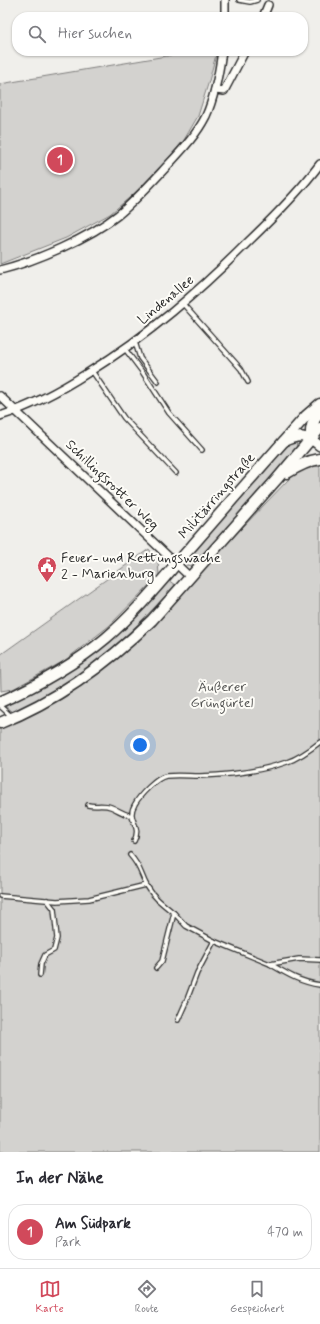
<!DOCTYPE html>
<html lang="de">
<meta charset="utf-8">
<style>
:root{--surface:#fff;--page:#f2f2f3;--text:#2b2b33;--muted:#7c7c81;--line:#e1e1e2;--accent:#d1495b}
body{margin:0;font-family:Mynerve,sans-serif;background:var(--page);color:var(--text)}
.you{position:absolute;left:140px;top:745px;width:14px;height:14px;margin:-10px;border:3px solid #fff;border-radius:50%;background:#1a73e8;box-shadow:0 0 0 6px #1a73e833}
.badge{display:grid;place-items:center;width:26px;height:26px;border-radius:50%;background:var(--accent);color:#fff;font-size:13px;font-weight:700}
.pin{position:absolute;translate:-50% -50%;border:2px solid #fff;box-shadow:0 1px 4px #0006}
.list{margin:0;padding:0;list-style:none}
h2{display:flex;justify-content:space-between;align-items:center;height:52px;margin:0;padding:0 16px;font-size:17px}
h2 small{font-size:13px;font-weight:400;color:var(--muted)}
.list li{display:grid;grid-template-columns:26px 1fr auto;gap:12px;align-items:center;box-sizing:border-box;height:56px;margin:0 8px 8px;padding:0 8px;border:1px solid var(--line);border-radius:16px}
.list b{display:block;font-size:15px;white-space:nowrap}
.list p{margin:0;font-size:13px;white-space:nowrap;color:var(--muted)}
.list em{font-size:13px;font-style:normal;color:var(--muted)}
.icon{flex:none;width:22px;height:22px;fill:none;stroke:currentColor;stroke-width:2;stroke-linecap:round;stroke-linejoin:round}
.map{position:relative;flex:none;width:320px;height:1152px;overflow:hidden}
.search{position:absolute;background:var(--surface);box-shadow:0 1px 3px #0004;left:12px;right:12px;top:12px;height:44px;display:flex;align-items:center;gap:10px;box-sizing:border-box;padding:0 14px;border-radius:16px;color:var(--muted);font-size:15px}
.sheet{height:116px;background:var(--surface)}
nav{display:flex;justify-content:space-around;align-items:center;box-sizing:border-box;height:56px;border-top:1px solid var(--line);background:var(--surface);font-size:11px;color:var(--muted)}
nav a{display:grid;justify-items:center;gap:2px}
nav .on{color:var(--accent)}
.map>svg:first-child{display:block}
.green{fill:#d3d2cf;stroke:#7f7e7d}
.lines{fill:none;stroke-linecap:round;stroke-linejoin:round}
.service-casing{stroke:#2b2b2b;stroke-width:6}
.minor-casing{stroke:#2b2b2b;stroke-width:10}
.secondary-casing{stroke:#2b2b2b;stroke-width:12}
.primary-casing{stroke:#2b2b2b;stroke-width:13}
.service{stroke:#fdfcf7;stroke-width:3.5}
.minor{stroke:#fdfcf7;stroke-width:7}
.secondary{stroke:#fdfcf7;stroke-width:9}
.primary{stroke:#fdfcf7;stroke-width:10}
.labels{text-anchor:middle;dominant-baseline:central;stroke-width:4;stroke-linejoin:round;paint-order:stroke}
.street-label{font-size:14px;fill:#2b2b2b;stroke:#fdfcf7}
.poi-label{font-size:14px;fill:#2b2b2b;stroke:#fdfcf7;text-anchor:start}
.park-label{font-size:14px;fill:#555554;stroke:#fdfcf7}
</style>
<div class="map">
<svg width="320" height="1152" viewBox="0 0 320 1152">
<rect width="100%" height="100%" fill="#f0efeb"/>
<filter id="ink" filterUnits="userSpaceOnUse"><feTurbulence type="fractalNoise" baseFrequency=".025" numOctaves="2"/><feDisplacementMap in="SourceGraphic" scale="8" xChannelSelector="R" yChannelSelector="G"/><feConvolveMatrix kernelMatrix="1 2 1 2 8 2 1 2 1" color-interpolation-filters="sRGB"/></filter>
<g filter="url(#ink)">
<g class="green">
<polygon points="196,51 217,51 209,81 198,116 184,140 148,182 110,214 66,238 0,264 0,84"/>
<polygon points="294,442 296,442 297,447 195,563 192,566 186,565 185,560 287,445"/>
<polygon points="314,465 320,467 320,1152 0,1152 0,728 30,715 65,697 108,666 119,657 150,629 220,551 288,480 300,470"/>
<polygon points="149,549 158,561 159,575 109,626 64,661 13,689 1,691 0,655"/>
<path d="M168,580L175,585C128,638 78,683 12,712L4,705L35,691L72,669Z"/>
</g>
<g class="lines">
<g class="service-casing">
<g id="service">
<polyline points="239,0 250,2 257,0"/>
<polyline points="183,304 241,369 248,382"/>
<polyline points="135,342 140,358 158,382"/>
<polyline points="125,349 143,373 169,413 202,450"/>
<polyline points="92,371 124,418 176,473"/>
<polyline points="0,706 11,716"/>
<path d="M88,805C95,807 103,804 111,807C119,810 122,814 132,816"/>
<path d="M134,841C143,824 125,821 135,804C140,795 156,778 166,776C177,775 189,776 200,776C228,775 259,772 287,762C299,758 310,750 320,742"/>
<path d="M130,855C141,867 140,873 147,886C153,897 164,905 174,913L162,961L156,968"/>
<polyline points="0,896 57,901 89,899 146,885"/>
<polyline points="174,913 186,926 214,941 270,964 299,959 320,960"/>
<path d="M270,964C287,974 300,982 320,985"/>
<polyline points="40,975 41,964 45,955 54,950 57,938 54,909 47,900"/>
<polyline points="178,1020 186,1002 197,973 214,941"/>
</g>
</g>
<g class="minor-casing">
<g id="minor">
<polyline points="225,17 225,0"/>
<polyline points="263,17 268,5"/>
<polyline points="215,90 224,91 245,51"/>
<path d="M0,270C36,261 89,238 118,215C136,200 153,181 169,164C183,149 197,134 206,116C215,96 219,73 222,51"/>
<polyline points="0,396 190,577"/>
<path d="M0,416C32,406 61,390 89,372C149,335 198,292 248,242C273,218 299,192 320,164"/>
</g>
</g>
<g class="secondary-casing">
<path id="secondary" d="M283,442C299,434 307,435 320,446"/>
</g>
<g class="primary-casing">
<g id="primary">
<path d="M311,439C310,425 313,422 320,411"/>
<path d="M287,473C298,466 307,461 320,459"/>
<path d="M0,702C38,685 74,665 106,638C138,611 164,577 192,546C230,502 268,459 306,416L320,404"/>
<path d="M0,723C58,700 108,663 152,620L277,479L320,428"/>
</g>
</g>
<use href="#service" class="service"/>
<use href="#minor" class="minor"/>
<use href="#secondary" class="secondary"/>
<use href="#primary" class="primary"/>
</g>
</g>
<defs>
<g id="civic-pin" transform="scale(1)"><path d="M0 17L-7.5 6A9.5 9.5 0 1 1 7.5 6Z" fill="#d1495b" stroke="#fdfcf7"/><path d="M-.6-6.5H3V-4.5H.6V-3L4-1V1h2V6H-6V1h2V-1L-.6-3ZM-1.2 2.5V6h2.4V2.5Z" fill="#fff"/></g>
</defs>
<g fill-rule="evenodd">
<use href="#civic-pin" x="47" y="566"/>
</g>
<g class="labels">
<g class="street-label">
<text transform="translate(166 300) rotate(-40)">Lindenallee</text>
<text transform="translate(112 485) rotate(44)">Schillingsrotter Weg</text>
<text transform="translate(217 496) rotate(-49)">Militärringstraße</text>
</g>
<g class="poi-label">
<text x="61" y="558">Feuer- und Rettungswache<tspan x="61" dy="16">2 - Marienburg</tspan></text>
</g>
<g class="park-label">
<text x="222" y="687">Äußerer<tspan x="222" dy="16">Grüngürtel</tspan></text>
</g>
</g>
</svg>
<div class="you"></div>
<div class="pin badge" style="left:60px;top:160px">1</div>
<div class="search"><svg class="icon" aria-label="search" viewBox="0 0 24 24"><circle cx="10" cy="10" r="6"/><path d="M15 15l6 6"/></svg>Hier suchen</div>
</div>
<section class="sheet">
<h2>In der Nähe<small></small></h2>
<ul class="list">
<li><span class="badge">1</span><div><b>Am Südpark</b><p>Park</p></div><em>470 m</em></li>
</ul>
</section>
<nav>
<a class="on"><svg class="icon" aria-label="map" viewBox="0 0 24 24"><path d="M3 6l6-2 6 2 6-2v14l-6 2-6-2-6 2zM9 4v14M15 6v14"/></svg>Karte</a>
<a><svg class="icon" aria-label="directions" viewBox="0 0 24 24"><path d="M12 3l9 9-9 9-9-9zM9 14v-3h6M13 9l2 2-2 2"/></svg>Route</a>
<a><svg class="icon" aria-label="saved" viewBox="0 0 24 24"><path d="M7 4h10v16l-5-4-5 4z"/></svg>Gespeichert</a>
</nav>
